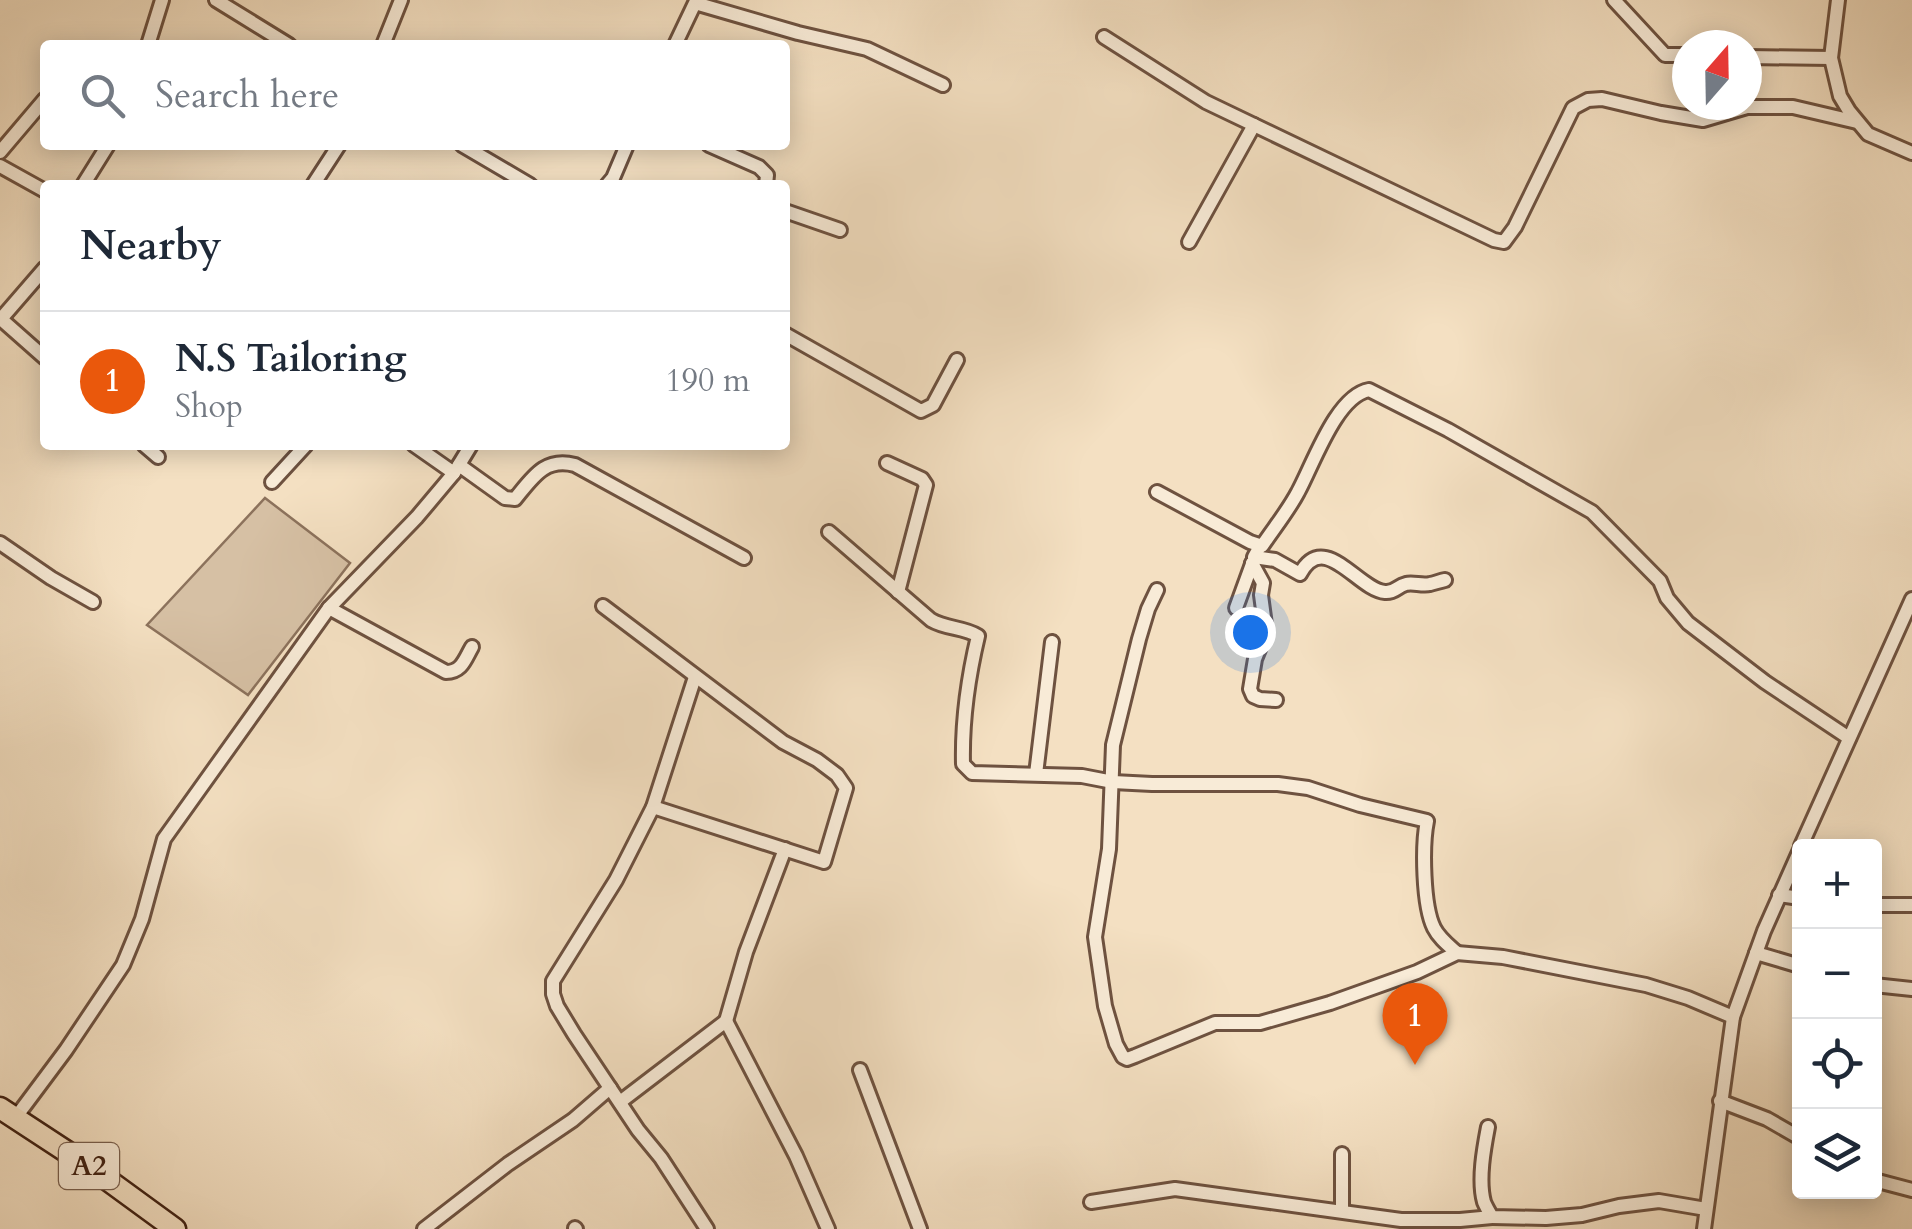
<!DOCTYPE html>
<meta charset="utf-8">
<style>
:root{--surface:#fff;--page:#f2f2f3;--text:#1f2937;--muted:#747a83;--line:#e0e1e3;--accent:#ea580c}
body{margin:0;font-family:Cardo,serif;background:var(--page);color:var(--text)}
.controls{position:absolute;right:30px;bottom:30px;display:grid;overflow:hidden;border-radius:10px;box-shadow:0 5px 25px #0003}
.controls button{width:90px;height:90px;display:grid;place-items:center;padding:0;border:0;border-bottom:2px solid var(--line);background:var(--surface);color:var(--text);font:50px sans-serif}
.compass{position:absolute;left:1672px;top:30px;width:90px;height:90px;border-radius:50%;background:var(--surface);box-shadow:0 5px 25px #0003;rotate:20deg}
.you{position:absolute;left:1250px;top:632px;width:35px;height:35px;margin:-25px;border:8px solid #fff;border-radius:50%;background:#1a73e8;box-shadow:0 0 0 15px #1a73e833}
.badge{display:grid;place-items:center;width:65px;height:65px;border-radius:50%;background:var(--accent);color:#fff;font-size:32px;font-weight:700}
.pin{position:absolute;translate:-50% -82px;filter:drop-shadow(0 2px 5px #0008)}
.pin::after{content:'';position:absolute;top:52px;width:35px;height:30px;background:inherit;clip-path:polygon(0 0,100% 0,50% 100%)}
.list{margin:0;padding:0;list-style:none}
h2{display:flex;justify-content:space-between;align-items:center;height:130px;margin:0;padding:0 40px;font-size:42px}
h2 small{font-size:32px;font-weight:400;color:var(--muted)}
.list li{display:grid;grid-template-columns:65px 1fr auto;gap:30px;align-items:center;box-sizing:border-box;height:140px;padding:0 40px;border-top:2px solid var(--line)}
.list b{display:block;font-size:38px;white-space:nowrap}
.list p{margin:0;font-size:32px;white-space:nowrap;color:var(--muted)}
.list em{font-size:32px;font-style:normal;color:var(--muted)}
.icon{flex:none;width:55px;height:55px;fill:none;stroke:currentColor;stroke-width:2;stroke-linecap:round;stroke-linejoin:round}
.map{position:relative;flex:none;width:1912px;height:1229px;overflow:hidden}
.search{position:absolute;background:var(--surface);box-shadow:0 5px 25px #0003;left:40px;top:40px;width:750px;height:110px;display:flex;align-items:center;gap:25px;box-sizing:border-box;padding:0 35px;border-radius:10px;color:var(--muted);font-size:38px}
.panel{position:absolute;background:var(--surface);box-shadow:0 5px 25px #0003;left:40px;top:180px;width:750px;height:270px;border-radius:10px}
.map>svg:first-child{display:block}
.green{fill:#d6c0a4;stroke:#8c725c;stroke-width:2.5}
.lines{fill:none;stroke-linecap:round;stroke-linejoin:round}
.street-casing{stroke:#6e5240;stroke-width:18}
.primary-casing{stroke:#422314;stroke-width:25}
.street{stroke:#f8ebd7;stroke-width:12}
.primary{stroke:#f4e0c2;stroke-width:20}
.labels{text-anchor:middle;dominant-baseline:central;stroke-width:9;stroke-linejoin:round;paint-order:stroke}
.shield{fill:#f8ebd7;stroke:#795f4e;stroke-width:2.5}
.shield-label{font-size:28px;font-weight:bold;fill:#422314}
</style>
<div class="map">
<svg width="1912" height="1229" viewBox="0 0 1912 1229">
<rect width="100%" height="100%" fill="#f4e0c2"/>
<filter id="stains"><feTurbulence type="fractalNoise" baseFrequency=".002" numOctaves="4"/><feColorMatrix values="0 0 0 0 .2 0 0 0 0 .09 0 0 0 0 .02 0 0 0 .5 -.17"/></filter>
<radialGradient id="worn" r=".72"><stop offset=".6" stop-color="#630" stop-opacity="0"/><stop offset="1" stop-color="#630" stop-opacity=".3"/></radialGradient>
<polygon class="green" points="265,498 350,563 248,695 147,625"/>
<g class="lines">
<g class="street-casing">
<g id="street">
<polyline points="216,0 289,45"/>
<polyline points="1614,0 1665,55 1687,55"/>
<polyline points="1838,0 1831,58 1840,96 1849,111 1868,134 1912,153"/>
<polyline points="1104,37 1206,102 1494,240 1504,242 1515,227 1573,108 1588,100 1602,99 1661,113 1703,120 1747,107 1793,107 1857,122"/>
<polyline points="148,45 162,0"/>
<polyline points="383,45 401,0"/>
<polyline points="675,45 695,3 798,33 867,49 943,85"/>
<polyline points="1747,57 1831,58"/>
<polyline points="462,145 530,185"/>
<polyline points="709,145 759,167 767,175 766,185"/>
<polyline points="0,152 45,99"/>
<polyline points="0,166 45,191"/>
<polyline points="83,185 108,145"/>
<polyline points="313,185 339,145"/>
<polyline points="607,185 613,178 627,145"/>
<polyline points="785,211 840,230"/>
<polyline points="1189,242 1254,125"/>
<polyline points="1,319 45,358"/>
<polyline points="0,320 45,268"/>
<polyline points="785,334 921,411 933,405 957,360"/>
<polyline points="144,445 158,457"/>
<polyline points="414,445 454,473"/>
<polyline points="887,463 922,479 926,485 898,592"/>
<path d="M459,465L505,498L515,499C533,477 545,457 575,465L744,558"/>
<polyline points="272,482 306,445"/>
<path d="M1157,492L1250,542L1262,546C1274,528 1288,511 1298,492C1313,465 1336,396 1369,390L1448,430L1592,512L1660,581L1667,598L1688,623L1765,682L1849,738"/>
<path d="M829,532L931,620C946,629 964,627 978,636C968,678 962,721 963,764L972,773L1082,776L1113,782L1152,784H1278L1308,788L1360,805L1427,821C1422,846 1423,906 1434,928C1439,938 1448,945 1457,953"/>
<polyline points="0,543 51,578 93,602"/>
<path d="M1260,546L1254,557L1275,560L1300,574C1324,529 1358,590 1385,592C1395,593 1397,586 1406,584C1413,582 1422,586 1430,584C1435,583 1440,581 1445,580"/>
<polyline points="1252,563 1263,583 1261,595 1266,632 1255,659 1250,689 1253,696 1260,699 1276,700"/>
<polyline points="1157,590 1148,609 1139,639 1113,745 1109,849 1095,937 1105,1006 1116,1044 1123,1057 1127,1059 1135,1056 1215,1023 1260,1023 1330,1003 1417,972 1457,953 1503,957 1646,985 1688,998 1733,1017"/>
<polyline points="603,606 783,742 817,760 837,775 846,788 824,862 653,807"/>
<path d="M329,608L446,672C462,672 465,659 472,647"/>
<polyline points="1236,608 1252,564"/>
<polyline points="695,677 653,807 616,880 553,981 553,994 557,1006 574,1034 638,1130 661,1158 707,1229"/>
<polyline points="1036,774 1052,642"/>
<polyline points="1801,846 1912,599"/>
<polyline points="1779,895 1800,898"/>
<polyline points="1874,905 1912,905"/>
<polyline points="1756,953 1800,966"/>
<polyline points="1874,985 1912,989"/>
<polyline points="726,1021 746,952 785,849"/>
<polyline points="860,1070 920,1229"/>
<polyline points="1720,1101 1767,1119 1800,1138"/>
<polyline points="620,1102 726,1021 796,1156 828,1229"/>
<polyline points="16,1117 66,1050 123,965 142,919 164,839 329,608 417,517 454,473 471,445"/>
<path d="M1488,1127C1484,1148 1478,1180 1484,1202C1486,1207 1489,1212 1492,1217L1546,1218L1582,1215L1619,1206L1659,1201L1706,1209"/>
<polyline points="1342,1154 1342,1210"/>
<polyline points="1874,1180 1912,1190"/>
<polyline points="1091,1202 1175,1189 1401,1220 1460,1220 1492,1217"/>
<polyline points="575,1228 576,1229"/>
<polyline points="424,1229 508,1164 573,1120 610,1088"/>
<polyline points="1704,1229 1733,1017 1764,931 1800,850"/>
</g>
</g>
<g class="primary-casing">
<polyline id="primary" points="0,1108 90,1167 175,1229"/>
</g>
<use href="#street" class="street"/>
<use href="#primary" class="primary"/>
</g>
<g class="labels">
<rect class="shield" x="59" y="1143" width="60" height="46" rx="8"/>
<g class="shield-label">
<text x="89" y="1166">A2</text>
</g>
</g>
<rect width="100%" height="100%" filter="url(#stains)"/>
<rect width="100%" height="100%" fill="url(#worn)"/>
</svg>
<div class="controls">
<button>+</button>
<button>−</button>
<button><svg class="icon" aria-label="locate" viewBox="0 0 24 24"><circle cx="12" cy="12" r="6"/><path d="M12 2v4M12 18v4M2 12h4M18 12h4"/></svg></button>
<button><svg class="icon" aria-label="layers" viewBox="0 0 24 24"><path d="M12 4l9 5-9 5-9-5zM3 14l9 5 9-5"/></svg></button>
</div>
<svg class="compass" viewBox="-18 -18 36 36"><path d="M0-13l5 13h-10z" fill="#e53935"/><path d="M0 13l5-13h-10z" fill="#747a83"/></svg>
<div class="you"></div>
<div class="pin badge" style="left:1415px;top:1065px">1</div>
<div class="search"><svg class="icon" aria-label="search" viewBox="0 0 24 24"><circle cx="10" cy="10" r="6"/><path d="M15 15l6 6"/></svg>Search here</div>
<section class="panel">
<h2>Nearby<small></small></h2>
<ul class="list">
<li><span class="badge">1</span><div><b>N.S Tailoring</b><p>Shop</p></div><em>190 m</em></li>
</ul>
</section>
</div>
